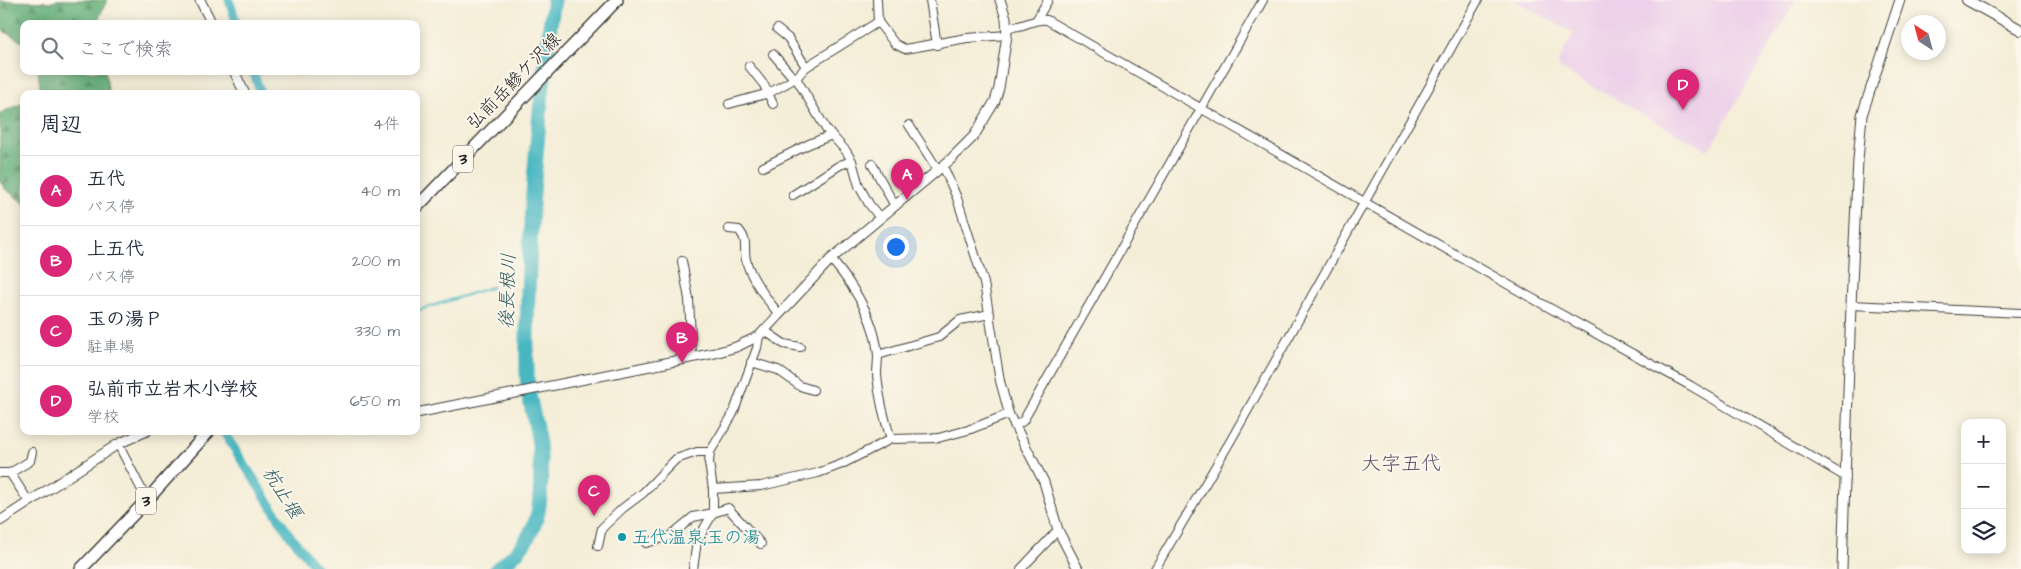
<!DOCTYPE html>
<html lang="ja">
<meta charset="utf-8">
<style>
:root{--surface:#fff;--page:#f2f2f3;--text:#1f2937;--muted:#747a83;--line:#e0e1e3;--accent:#db2777}
body{margin:0;font-family:"Architects Daughter","Klee One",sans-serif;background:var(--page);color:var(--text)}
.controls{position:absolute;right:15px;bottom:15px;display:grid;overflow:hidden;border-radius:10px;box-shadow:0 2px 12px #0003}
.controls button{width:45px;height:45px;display:grid;place-items:center;padding:0;border:0;border-bottom:1px solid var(--line);background:var(--surface);color:var(--text);font:25px sans-serif}
.compass{position:absolute;left:1901px;top:15px;width:45px;height:45px;border-radius:50%;background:var(--surface);box-shadow:0 2px 12px #0003;rotate:324deg}
.you{position:absolute;left:895px;top:246px;width:18px;height:18px;margin:-12px;border:4px solid #fff;border-radius:50%;background:#1a73e8;box-shadow:0 0 0 8px #1a73e833}
.badge{display:grid;place-items:center;width:32px;height:32px;border-radius:50%;background:var(--accent);color:#fff;font-size:16px;font-weight:700}
.pin{position:absolute;translate:-50% -41px;filter:drop-shadow(0 1px 2px #0008)}
.pin::after{content:'';position:absolute;top:26px;width:18px;height:15px;background:inherit;clip-path:polygon(0 0,100% 0,50% 100%)}
.list{margin:0;padding:0;list-style:none}
h2{display:flex;justify-content:space-between;align-items:center;height:65px;margin:0;padding:0 20px;font-size:21px}
h2 small{font-size:16px;font-weight:400;color:var(--muted)}
.list li{display:grid;grid-template-columns:32px 1fr auto;gap:15px;align-items:center;box-sizing:border-box;height:70px;padding:0 20px;border-top:1px solid var(--line)}
.list b{display:block;font-size:19px;white-space:nowrap}
.list p{margin:0;font-size:16px;white-space:nowrap;color:var(--muted)}
.list em{font-size:16px;font-style:normal;color:var(--muted)}
.icon{flex:none;width:28px;height:28px;fill:none;stroke:currentColor;stroke-width:2;stroke-linecap:round;stroke-linejoin:round}
.map{position:relative;flex:none;width:2021px;height:569px;overflow:hidden}
.search{position:absolute;background:var(--surface);box-shadow:0 2px 12px #0003;left:20px;top:20px;width:400px;height:55px;display:flex;align-items:center;gap:12px;box-sizing:border-box;padding:0 18px;border-radius:10px;color:var(--muted);font-size:19px}
.panel{position:absolute;background:var(--surface);box-shadow:0 2px 12px #0003;left:20px;top:90px;width:400px;height:345px;border-radius:10px}
.map>svg:first-child{display:block}
.built{fill:#edd0e9}
.forest{fill:url(#forest-firs);stroke:#40664a}
.lines{fill:none;stroke-linecap:round;stroke-linejoin:round}
.stream{stroke:#48b7c1;stroke-width:2.5}
.canal{stroke:#48b7c1;stroke-width:9}
.river{stroke:#48b7c1;stroke-width:15}
.minor-casing{stroke:#3c3b38;stroke-width:10}
.tertiary-casing{stroke:#3c3b38;stroke-width:11}
.secondary-casing{stroke:#3c3b38;stroke-width:12}
.primary-casing{stroke:#3c3b38;stroke-width:14}
.minor{stroke:#fff;stroke-width:8}
.tertiary{stroke:#fff;stroke-width:9}
.secondary{stroke:#fff;stroke-width:10}
.primary{stroke:#fff;stroke-width:11}
.culture-dot{fill:#0f9aa8;stroke:#fbf7ec;stroke-width:2}
.labels{text-anchor:middle;dominant-baseline:central;stroke-width:4;stroke-linejoin:round;paint-order:stroke}
.shield{fill:#fbf7ec;stroke:#5f5e5a;stroke-width:1}
.shield-label{font-size:16px;font-weight:bold;fill:#1c1c1c}
.street-label{font-size:18px;fill:#1c1c1c;stroke:#fbf7ec}
.culture-label{font-size:18px;fill:#0d838f;stroke:#fbf7ec;text-anchor:start}
.water-label{font-size:19px;font-style:italic;fill:#2e5a5e;stroke:#fbf7ec}
.quarter-label{font-size:20px;fill:#595165;stroke:#fbf7ec}
</style>
<div class="map">
<svg width="2021" height="569" viewBox="0 0 2021 569">
<defs>
<pattern id="forest-firs" width="22" height="20" patternUnits="userSpaceOnUse" patternTransform="scale(1.25)"><rect width="22" height="20" fill="#64af78"/><path d="M5 1l3.5 6h-7zM16 11l3.5 6h-7z" fill="#528e62"/></pattern>
</defs>
<rect width="100%" height="100%" fill="#fbf7ec"/>
<filter id="ink" filterUnits="userSpaceOnUse"><feTurbulence type="fractalNoise" baseFrequency=".02" numOctaves="2"/><feDisplacementMap in="SourceGraphic" scale="10" xChannelSelector="R" yChannelSelector="G"/><feConvolveMatrix kernelMatrix="1 2 1 2 8 2 1 2 1" color-interpolation-filters="sRGB"/></filter>
<filter id="wash" filterUnits="userSpaceOnUse"><feTurbulence type="fractalNoise" baseFrequency=".0096" numOctaves="4" result="noise"/><feDisplacementMap in="SourceGraphic" scale="20" xChannelSelector="R" yChannelSelector="G"/><feGaussianBlur stdDeviation="1.12" result="paint"/><feColorMatrix in="noise" values="0 0 0 0 0 0 0 0 0 0 0 0 0 0 0 0 0 1.4 0 .05"/><feComposite in="paint" operator="in"/></filter>
<g filter="url(#wash)">
<rect width="100%" height="100%" fill="#f4edd7"/>
<polygon class="built" points="1514,0 1796,0 1708,151 1561,69 1558,62 1574,33"/>
<g class="forest">
<polygon points="57,0 107,0 96,24 24,24 24,43 0,29 0,1 54,2"/>
<polygon points="38,71 105,71 109,94 41,94"/>
<polygon points="24,103 24,203 4,188 0,181 0,113"/>
</g>
<g class="lines">
<g class="stream">
<polyline points="520,289 527,288"/>
<polyline points="416,311 492,287"/>
</g>
<g class="canal">
<polyline points="229,0 237,24"/>
<polyline points="253,71 261,94"/>
<polyline points="223,431 289,534 317,569"/>
</g>
<path class="river" d="M497,569C517,555 533,536 538,512C542,491 541,465 539,444C536,420 527,397 527,373C526,318 529,262 532,207C537,138 543,68 554,0"/>
</g>
</g>
<g filter="url(#ink)">
<g class="lines">
<g class="minor-casing">
<g id="minor">
<polyline points="877,0 878,22 895,44 905,49 967,38 1007,35"/>
<polyline points="930,0 937,45"/>
<polyline points="1037,19 1048,0"/>
<polyline points="878,22 806,67 796,78 826,129 846,151 852,161 859,186 869,204 880,218"/>
<path d="M1007,27C1022,29 1032,18 1047,20L1528,296L1691,386L1846,477"/>
<polyline points="777,29 788,38 806,67"/>
<polyline points="749,66 764,85 773,104"/>
<polyline points="729,104 769,93 796,78 790,74 773,54"/>
<polyline points="909,125 938,170"/>
<polyline points="872,164 895,206"/>
<polyline points="943,166 957,198 984,283 1000,381 1009,414 1015,426 1023,421 1263,0"/>
<polyline points="763,167 809,144 832,135"/>
<polyline points="793,195 840,165 852,161"/>
<path d="M729,229L739,230C749,242 743,248 746,260C750,277 768,301 779,314"/>
<path d="M831,259C854,286 875,318 878,355C878,362 877,368 877,375C879,397 884,418 891,439"/>
<polyline points="682,261 689,299 692,357"/>
<polyline points="1851,305 2021,313"/>
<polyline points="765,331 784,344 800,347"/>
<polyline points="878,355 939,337 960,320 990,314"/>
<polyline points="751,362 778,370 800,386 813,390"/>
<polyline points="118,444 147,500"/>
<polyline points="0,473 10,473 29,502"/>
<polyline points="10,473 30,461 32,452"/>
<polyline points="713,489 761,486 818,473 842,464 891,439 938,438 968,430 1009,414"/>
<polyline points="646,543 670,536 693,517 713,513 728,508 761,544"/>
<polyline points="598,546 602,528 623,508 643,493 676,459 697,452 710,452"/>
<polyline points="693,569 697,541 713,513 713,489 709,463 710,452 733,414 757,348 759,336"/>
<polyline points="1021,569 1058,530"/>
<polyline points="1155,569 1231,440 1478,0"/>
</g>
</g>
<g class="tertiary-casing">
<g id="tertiary">
<polyline points="200,0 212,24"/>
<polyline points="234,71 245,94"/>
<polyline points="416,413 715,353 736,347 759,336 831,259 950,160 974,136 995,101 999,88 1007,35 1006,18 1000,0"/>
<polyline points="1015,426 1044,482 1058,530 1078,569"/>
<polyline points="0,521 118,444 147,431"/>
<polyline points="1842,569 1851,305 1858,160 1862,115 1900,0"/>
</g>
</g>
<g class="secondary-casing">
<polyline id="secondary" points="1967,0 2021,30"/>
</g>
<g class="primary-casing">
<g id="primary">
<polyline points="416,208 617,0"/>
<polyline points="81,569 147,500 209,431"/>
</g>
</g>
<use href="#minor" class="minor"/>
<use href="#tertiary" class="tertiary"/>
<use href="#secondary" class="secondary"/>
<use href="#primary" class="primary"/>
</g>
</g>
<circle class="culture-dot" cx="622" cy="537" r="5"/>
<g class="labels">
<g class="shield">
<rect x="453" y="145.5" width="20" height="27" rx="4"/>
<rect x="136" y="487.5" width="20" height="27" rx="4"/>
</g>
<g class="shield-label">
<text x="463" y="159">3</text>
<text x="146" y="501">3</text>
</g>
<g class="street-label">
<text transform="translate(514 81) rotate(-46)">弘前岳鰺ケ沢線</text>
</g>
<g class="culture-label">
<text x="632" y="537">五代温泉;玉の湯</text>
</g>
<g class="water-label">
<text transform="translate(508 291) rotate(-88)">後長根川</text>
<text transform="translate(282 493) rotate(58)">杭止堰</text>
</g>
<g class="quarter-label">
<text x="1401" y="464">大字五代</text>
</g>
</g>
</svg>
<div class="controls">
<button>+</button>
<button>−</button>
<button><svg class="icon" aria-label="layers" viewBox="0 0 24 24"><path d="M12 4l9 5-9 5-9-5zM3 14l9 5 9-5"/></svg></button>
</div>
<svg class="compass" viewBox="-18 -18 36 36"><path d="M0-13l5 13h-10z" fill="#e53935"/><path d="M0 13l5-13h-10z" fill="#747a83"/></svg>
<div class="you"></div>
<div class="pin badge" style="left:907px;top:200px">A</div>
<div class="pin badge" style="left:682px;top:363px">B</div>
<div class="pin badge" style="left:594px;top:516px">C</div>
<div class="pin badge" style="left:1683px;top:110px">D</div>
<div class="search"><svg class="icon" aria-label="search" viewBox="0 0 24 24"><circle cx="10" cy="10" r="6"/><path d="M15 15l6 6"/></svg>ここで検索</div>
<section class="panel">
<h2>周辺<small>4件</small></h2>
<ul class="list">
<li><span class="badge">A</span><div><b>五代</b><p>バス停</p></div><em>40 m</em></li>
<li><span class="badge">B</span><div><b>上五代</b><p>バス停</p></div><em>200 m</em></li>
<li><span class="badge">C</span><div><b>玉の湯Ｐ</b><p>駐車場</p></div><em>330 m</em></li>
<li><span class="badge">D</span><div><b>弘前市立岩木小学校</b><p>学校</p></div><em>650 m</em></li>
</ul>
</section>
</div>
